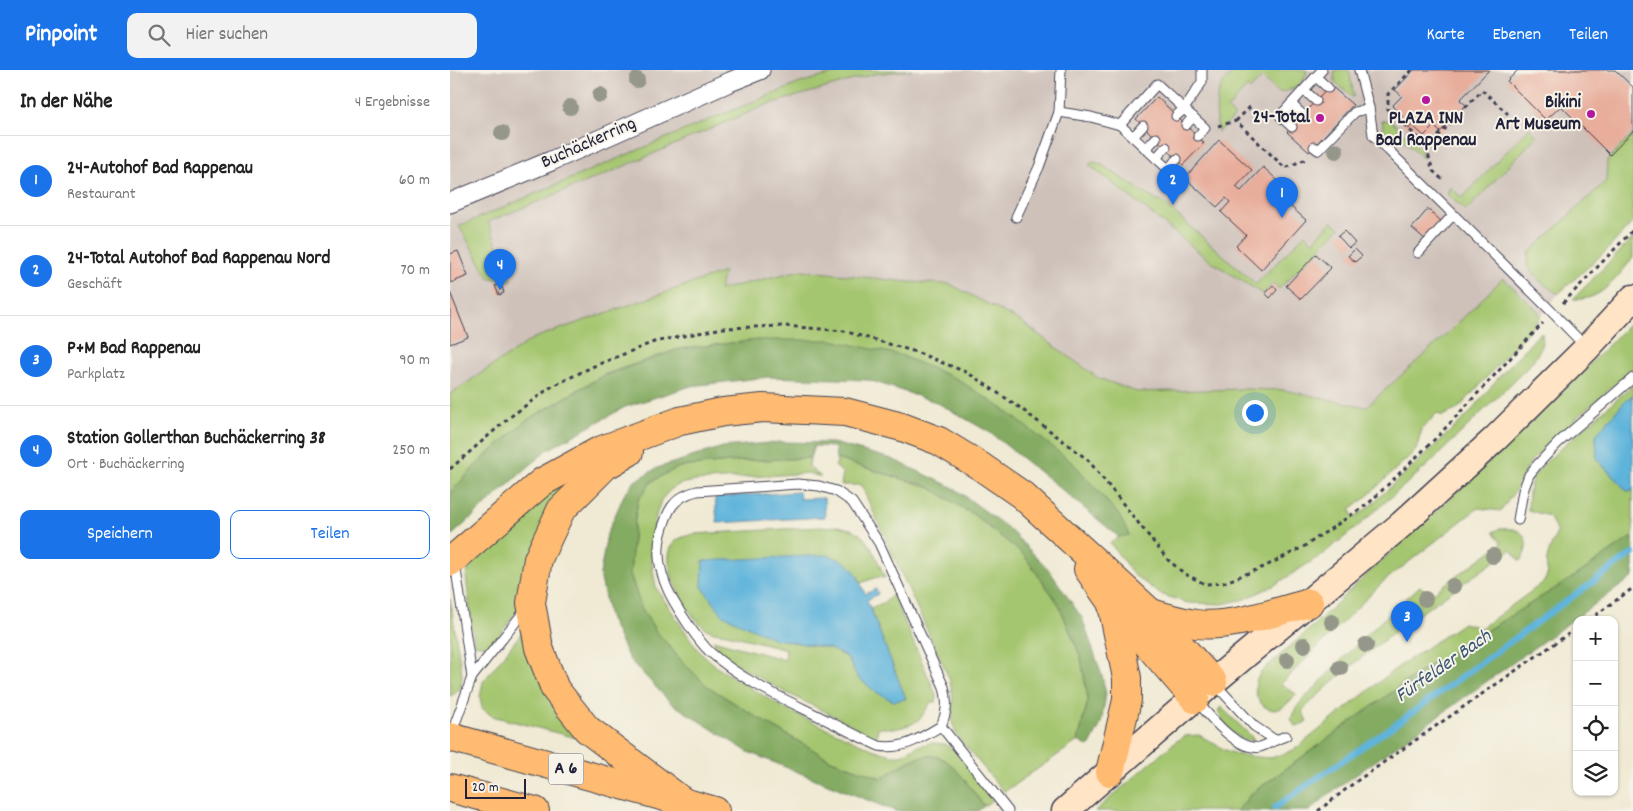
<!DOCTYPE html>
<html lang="de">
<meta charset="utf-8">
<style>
:root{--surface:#fff;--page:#f2f2f2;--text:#222;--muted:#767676;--line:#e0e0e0;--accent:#1a73e8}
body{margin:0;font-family:Dekko,sans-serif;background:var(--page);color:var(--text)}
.controls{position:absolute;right:15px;bottom:15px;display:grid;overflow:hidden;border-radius:10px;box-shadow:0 1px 4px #0004}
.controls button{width:45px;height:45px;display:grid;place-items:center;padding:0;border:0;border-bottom:1px solid var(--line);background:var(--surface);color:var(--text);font:25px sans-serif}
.scale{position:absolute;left:15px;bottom:12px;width:61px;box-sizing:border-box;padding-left:5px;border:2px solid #22223b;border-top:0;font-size:14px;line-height:18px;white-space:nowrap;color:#22223b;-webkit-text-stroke:4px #f7f3e8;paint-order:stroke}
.you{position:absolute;left:804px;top:342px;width:18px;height:18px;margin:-12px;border:4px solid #fff;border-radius:50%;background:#1a73e8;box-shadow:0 0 0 8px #1a73e833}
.badge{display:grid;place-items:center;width:32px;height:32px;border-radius:50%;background:var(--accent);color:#fff;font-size:16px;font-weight:700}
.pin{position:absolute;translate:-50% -41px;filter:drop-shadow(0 1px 2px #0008)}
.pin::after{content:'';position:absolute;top:26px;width:18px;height:15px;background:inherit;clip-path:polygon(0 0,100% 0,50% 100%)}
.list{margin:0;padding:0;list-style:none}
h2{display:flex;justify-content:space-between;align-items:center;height:65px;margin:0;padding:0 20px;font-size:21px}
h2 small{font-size:16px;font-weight:400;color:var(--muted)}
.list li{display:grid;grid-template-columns:32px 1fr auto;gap:15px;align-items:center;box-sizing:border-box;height:90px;padding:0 20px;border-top:1px solid var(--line)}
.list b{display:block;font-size:19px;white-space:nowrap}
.list p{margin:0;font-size:16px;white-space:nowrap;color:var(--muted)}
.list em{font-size:16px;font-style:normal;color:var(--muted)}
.actions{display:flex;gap:10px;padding:15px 20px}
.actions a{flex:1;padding:11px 0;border:1px solid var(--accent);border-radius:10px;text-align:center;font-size:18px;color:var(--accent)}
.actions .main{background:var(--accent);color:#fff}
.icon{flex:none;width:28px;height:28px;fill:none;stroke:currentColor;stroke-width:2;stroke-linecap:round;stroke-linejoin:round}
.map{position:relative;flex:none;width:1183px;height:741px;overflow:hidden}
header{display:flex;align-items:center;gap:30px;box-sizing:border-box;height:70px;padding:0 25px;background:var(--accent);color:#fff}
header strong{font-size:24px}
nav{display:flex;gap:28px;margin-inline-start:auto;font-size:18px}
.search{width:350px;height:45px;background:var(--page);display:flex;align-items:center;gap:12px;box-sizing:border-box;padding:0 18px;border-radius:10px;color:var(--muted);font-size:19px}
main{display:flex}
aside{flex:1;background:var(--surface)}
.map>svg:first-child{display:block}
.industrial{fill:#cec1ba}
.green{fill:#a5c66f;stroke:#647455}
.forest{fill:#84ab62;stroke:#53664e}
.water{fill:#5fb4db;stroke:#406b8b}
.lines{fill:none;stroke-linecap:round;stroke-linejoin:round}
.stream{stroke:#5fb4db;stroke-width:6}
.building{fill:#e8ad9b}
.lane-casing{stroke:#414052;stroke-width:11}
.street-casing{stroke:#414052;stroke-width:21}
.secondary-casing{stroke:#414052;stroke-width:29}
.highway-casing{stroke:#414052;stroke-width:30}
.path{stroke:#414052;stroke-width:3;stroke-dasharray:4 4;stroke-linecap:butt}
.lane{stroke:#fff;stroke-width:9}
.street{stroke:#fff;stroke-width:19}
.secondary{stroke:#ffe4c6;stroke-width:26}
.highway{stroke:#febb71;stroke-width:28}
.tree{fill:#949789}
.poi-dot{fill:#b5179e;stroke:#f7f3e8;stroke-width:2}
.labels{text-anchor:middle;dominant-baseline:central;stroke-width:4;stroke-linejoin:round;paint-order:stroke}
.shield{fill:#f7f3e8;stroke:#62616f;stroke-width:1}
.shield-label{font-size:18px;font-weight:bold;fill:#22223b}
.poi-label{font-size:19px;font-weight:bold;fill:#22223b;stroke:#f7f3e8;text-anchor:end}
.street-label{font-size:19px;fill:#22223b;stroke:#f7f3e8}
.water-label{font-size:20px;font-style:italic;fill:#375573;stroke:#f7f3e8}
</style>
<header>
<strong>Pinpoint</strong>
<div class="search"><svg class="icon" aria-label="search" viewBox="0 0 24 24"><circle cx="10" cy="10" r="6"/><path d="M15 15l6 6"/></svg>Hier suchen</div>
<nav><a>Karte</a><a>Ebenen</a><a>Teilen</a></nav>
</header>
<main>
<aside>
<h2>In der Nähe<small>4 Ergebnisse</small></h2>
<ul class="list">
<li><span class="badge">1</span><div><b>24-Autohof Bad Rappenau</b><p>Restaurant</p></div><em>60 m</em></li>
<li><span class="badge">2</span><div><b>24-Total Autohof Bad Rappenau Nord</b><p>Geschäft</p></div><em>70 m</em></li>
<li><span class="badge">3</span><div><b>P+M Bad Rappenau</b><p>Parkplatz</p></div><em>90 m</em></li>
<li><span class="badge">4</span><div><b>Station Gollerthan Buchäckerring 38</b><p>Ort · Buchäckerring</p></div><em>250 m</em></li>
</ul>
<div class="actions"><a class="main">Speichern</a><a>Teilen</a></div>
</aside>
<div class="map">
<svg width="1183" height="741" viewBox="0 0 1183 741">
<rect width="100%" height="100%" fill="#f7f3e8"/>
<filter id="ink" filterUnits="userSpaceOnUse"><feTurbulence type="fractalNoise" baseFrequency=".02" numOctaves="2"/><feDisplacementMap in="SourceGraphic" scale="10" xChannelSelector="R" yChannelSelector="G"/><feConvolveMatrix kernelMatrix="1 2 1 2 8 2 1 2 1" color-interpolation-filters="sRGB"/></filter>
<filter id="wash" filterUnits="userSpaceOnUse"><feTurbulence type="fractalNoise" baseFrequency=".0096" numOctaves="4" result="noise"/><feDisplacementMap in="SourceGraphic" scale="20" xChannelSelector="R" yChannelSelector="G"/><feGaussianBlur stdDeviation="1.12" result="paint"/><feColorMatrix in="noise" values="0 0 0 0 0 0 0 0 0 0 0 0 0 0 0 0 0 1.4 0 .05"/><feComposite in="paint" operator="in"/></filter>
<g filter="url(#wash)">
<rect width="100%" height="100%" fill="#f0ead4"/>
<polygon class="industrial" points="0,0 1183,0 1183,152 1156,181 1108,224 1091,247 1041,302 996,265 916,337 834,320 793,319 687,322 648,308 570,251 500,214 458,212 351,200 268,220 274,202 84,268 0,324"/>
<g class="green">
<polygon points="397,0 462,0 424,4 316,35 163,101 38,152 62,211 39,208 9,156 268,46 353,12"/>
<path d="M788,0H857C855,14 842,20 829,23L812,7L800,20L797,17L777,39L785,46L768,62C765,38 763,14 788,0Z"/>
<polygon points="884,0 899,0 904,26 902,27 885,12"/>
<polygon points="940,50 971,80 973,88 946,63 935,64 932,51"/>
<polygon points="1079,58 1087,66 1016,141 998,125 998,121 1000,117 1012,128"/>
<polygon points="1183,64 1183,152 1156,181 1108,224 1092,213 1077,196 1079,183 1156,111 1157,90"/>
<polygon points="643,92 652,95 707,131 711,131 806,214 855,164 863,172 882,151 890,158 829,219 823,213 813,224 760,191 688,133 639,95"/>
<path d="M1183,168V188C1167,207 1151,232 1123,229Z"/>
<path d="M351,200L458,212L500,214L570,251L648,308L687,322L793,319L834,320L916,337L996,265L1053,208L1089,242L1091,247L1008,339L992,346L987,343L972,359L966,380L915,428L900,439L904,448L921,435L1019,344L1048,308L1091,262L1092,263C1094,277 1086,287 1078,297L980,393L907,457L873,484L823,516L795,529L773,534L738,533L710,524L684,505L660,473L669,467L678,464L556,341L308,270L229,279L153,305L77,350L29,392L0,423V324L84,268L274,202L269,220Z"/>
<path d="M1183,250V298L1104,368L1082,390L1073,404L1066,419L1051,441L1028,438L933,512L831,614L846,624C841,630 836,636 829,639C813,644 801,624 807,610C810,600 819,595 827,588C863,558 895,524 929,493C1016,415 1102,334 1183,250Z"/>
<path d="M1183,315V325L1174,332L1146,365L1147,390L1177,421H1183V466L1127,505L974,599L801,724L787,741H645L724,673L735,666L749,665L775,680L789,685L807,687L821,688L844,680L944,600L1013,553L1031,558L1094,512L1098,503C1093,490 1102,475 1107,462L1099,446L1078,440L1079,422L1082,409L1091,397L1113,376Z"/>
<path d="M360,388L359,397L371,407L358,403L245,411L230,414L220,420L211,430L206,446L202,465V495L206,518L247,579L268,598L337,640L422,679L441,685H451L468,676L481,673L494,674L504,680L544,729L534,736C524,723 511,703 499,693C479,675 450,695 432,708L381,690L313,651L257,616L230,589L205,560L191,537L180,504L184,455L188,430L202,411L229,397L291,391Z"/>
<polygon points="386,389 479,417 524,445 573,484 608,533 631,588 638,630 628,671 554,722 507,666 502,652 503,626 499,608 411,415 391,415 393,403 385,396 387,393"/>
<polygon points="132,393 73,532 44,573 37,576 25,574 23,566 16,506 24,487"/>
<path d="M389,456C394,458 400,458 405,461C421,469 428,492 435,508L427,507L411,513L408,506L325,569L378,578L397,587L408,608L456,629L420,538L433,533L443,525L487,627L486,632H481L470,649L462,654L449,658H428L426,669L394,651L331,620L275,588L263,570L335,590L336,579C316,574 297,569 277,564C270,563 260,562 255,558C237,545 208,494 223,474C228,467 237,466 244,464Z"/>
<path d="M1049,459C1054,459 1061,458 1066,460C1080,465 1078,482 1070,491L1061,480C989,531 914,578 852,641L857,651L851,655L845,656L841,649C845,635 857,626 867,616C899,580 934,548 970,516L979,526L1052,473L1043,462Z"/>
<path d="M0,529L12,604C12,614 11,622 0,626Z"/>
<polygon points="73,561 138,671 42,646 32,638 30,627 33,612"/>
<path d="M771,637L804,669V670C785,671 774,656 768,640Z"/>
</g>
<g class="forest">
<polygon points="308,270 381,270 450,285 507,309 556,341 624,394 669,445 679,465 669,467 604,413 539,362 486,332 419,310 318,307 241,316 175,337 97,380 0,467 0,423 29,392 77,350 153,306 229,279"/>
<path d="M330,372L383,373L442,389L504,418L558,458L599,500L632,548L652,606L656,624L651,654L639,677L628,671L638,630L631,588L608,533L573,484L524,445L479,417L386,389L385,377L364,376L360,388L291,391L229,397L202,411L188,430L184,455L180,504L191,537L205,560L230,589L257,616L313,651L381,690L432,708C450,696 478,675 499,693C511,703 524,723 534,736L528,741H445L298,682L221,633L179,589L159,547L150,504L157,464L174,425L185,411L207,398L273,377Z"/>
<polygon points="1183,466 1183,507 879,724 859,741 787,741 801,724 974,599 1127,505"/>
</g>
<g class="water">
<polygon points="1183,325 1183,421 1177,421 1147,389 1146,365 1174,332"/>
<polygon points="349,422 350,429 374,428 375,447 267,453 265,427"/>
<path d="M377,485C403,493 405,499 415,524L426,519L428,524L417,530L456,629L443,631L426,622L408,608L397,587L378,578L325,569L273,545L252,517L253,491Z"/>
</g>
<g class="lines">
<polyline class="stream" points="824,738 956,647 1183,483"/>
</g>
<g id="blocks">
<g class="building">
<polygon points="964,0 1039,0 1010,30 1016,35 990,62 984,56 974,66 962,55 959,59 951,51 954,48 942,36 952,26 945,20"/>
<polygon points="1068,0 1165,0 1183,17 1183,61 1160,85 1111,36 1096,50 1057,11"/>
<polygon points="880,15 903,35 859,82 837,62"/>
<polygon points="707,27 754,73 733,95 686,49"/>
<polygon points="769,70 802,100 786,117 791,121 813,97 838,120 831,128 856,150 811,200 786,176 796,165 771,142 780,132 776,128 767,137 735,108"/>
<polygon points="978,139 993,153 977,171 962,158"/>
<polygon points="894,161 905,173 899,178 888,166"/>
<polygon points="905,179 912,186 905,192 898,186"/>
<polygon points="8,181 18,206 0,213 0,184"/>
<polygon points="866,184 881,198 851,229 836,216"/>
<polygon points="51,214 54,223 49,225 45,216"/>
<polygon points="823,215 827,220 820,228 815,223"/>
<polygon points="0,222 18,267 0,274"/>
</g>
</g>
</g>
<g filter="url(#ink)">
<use href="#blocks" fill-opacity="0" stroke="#414052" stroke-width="1"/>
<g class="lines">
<g class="lane-casing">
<g id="lane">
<polyline points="909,0 919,38 923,65 1103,243 1135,276"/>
<polyline points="866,7 878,18"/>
<polyline points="854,20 866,31"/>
<polyline points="841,34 853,45"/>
<polyline points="609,42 641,47 670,55 718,99 727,89"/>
<polyline points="726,46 734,39 752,12 752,0"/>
<polyline points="670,55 707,14 755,58 748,66"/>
<polyline points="736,55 743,47"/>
<polyline points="842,57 830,46 872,0"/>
<polyline points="683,67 693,56"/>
<polyline points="864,77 868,80 905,42 919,38"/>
<polyline points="696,79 706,68"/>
<polyline points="706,88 716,77"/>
<polyline points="566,147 589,97 609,42 611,0"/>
<polyline points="968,183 1003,145"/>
<polyline points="1068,450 1073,421 1079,405 1087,395 1109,372 1183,308"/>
<polyline points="22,607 76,539"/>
<polyline points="765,614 804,656 825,670"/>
<path d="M747,631C759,646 788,682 810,677C817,675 829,668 836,666"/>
<path d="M491,656C471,668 453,680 429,676C403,664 379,651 354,639C321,623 287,606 260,582C248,571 231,544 223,530C212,510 205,487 211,464C217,442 222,427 247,421L348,414L369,416L386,421L402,432L429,473L494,617C498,632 497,642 491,656L558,741"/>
<polyline points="1,665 22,607 5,493"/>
</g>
</g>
<g class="street-casing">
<polyline id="street" points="0,133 101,91 277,13 310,0"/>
</g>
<g class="secondary-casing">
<polyline id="secondary" points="615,741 763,612 952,454 1046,368 1137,278 1183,228"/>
</g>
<g class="highway-casing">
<g id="highway">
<polyline points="179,382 155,396 111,440 88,489 81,533 89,578 105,619 137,659 232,731"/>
<polyline points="0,492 92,412 149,381 230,351 273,342 313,338 395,342 452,357 489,371 530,396 572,425 701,543 763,612"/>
<polyline points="638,499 661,532 745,629"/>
<path d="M701,543C716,547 731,552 746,554C782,558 825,542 859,533"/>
<polyline points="0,667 265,741"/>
<polyline points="660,702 677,630 677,608 662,535"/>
<polyline points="0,718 85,741"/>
</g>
</g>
<g class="path">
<polyline points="962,0 938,24 938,40 975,74 983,101 993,110"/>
<polyline points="786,51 803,34"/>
<polyline points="768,56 786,51 835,98 856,89"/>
<polyline points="977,78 1032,20 1058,44"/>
<polyline points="1113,233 1183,160"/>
<polyline points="0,399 60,347 101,317 144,296 204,272 273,258 335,256 394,261 466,282 518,303 569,337 638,390 718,490 735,504 755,514 773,513 816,496 855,476 919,433 988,366 1093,253"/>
<polyline points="1139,550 1183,518"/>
<polyline points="868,741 904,713 1127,558"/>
</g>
<use href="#lane" class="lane"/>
<use href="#street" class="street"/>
<use href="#secondary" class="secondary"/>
<use href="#highway" class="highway"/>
</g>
<g class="tree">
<circle cx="187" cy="10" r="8"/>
<circle cx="150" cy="25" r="8"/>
<circle cx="120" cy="37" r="8"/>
<circle cx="52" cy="63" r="8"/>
<circle cx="886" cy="81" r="8"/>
<circle cx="1043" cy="486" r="8"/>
<circle cx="1003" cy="516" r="8"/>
<circle cx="975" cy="529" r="8"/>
<circle cx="882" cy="552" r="8"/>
<circle cx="854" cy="575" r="8"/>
<circle cx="916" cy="575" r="8"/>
<circle cx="837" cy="590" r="8"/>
<circle cx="890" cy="598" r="8"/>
</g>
</g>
<g class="poi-dot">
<circle cx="976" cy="30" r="5"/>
<circle cx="1141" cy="44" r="5"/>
<circle cx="870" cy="48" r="5"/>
</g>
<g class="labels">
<rect class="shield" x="98.5" y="683.5" width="35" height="31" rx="4"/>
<g class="shield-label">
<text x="116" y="699">A 6</text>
</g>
<g class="poi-label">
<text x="1131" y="33">Bikini<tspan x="1131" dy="22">Art Museum</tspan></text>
<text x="860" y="48">24-Total</text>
<text x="976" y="49" text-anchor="middle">PLAZA INN<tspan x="976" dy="22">Bad Rappenau</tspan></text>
</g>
<g class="street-label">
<text transform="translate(139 74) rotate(-24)">Buchäckerring</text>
</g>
<g class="water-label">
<text transform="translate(994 597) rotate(-35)">Fürfelder Bach</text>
</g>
</g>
</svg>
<div class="controls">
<button>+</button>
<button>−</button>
<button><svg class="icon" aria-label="locate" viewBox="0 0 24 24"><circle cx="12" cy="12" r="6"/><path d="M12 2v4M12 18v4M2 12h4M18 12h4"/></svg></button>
<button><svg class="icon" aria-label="layers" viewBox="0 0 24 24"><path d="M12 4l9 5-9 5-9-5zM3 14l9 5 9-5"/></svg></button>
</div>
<div class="scale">20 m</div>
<div class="you"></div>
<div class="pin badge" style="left:832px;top:148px">1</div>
<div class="pin badge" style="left:723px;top:135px">2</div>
<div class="pin badge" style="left:957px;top:572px">3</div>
<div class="pin badge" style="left:50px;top:220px">4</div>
</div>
</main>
